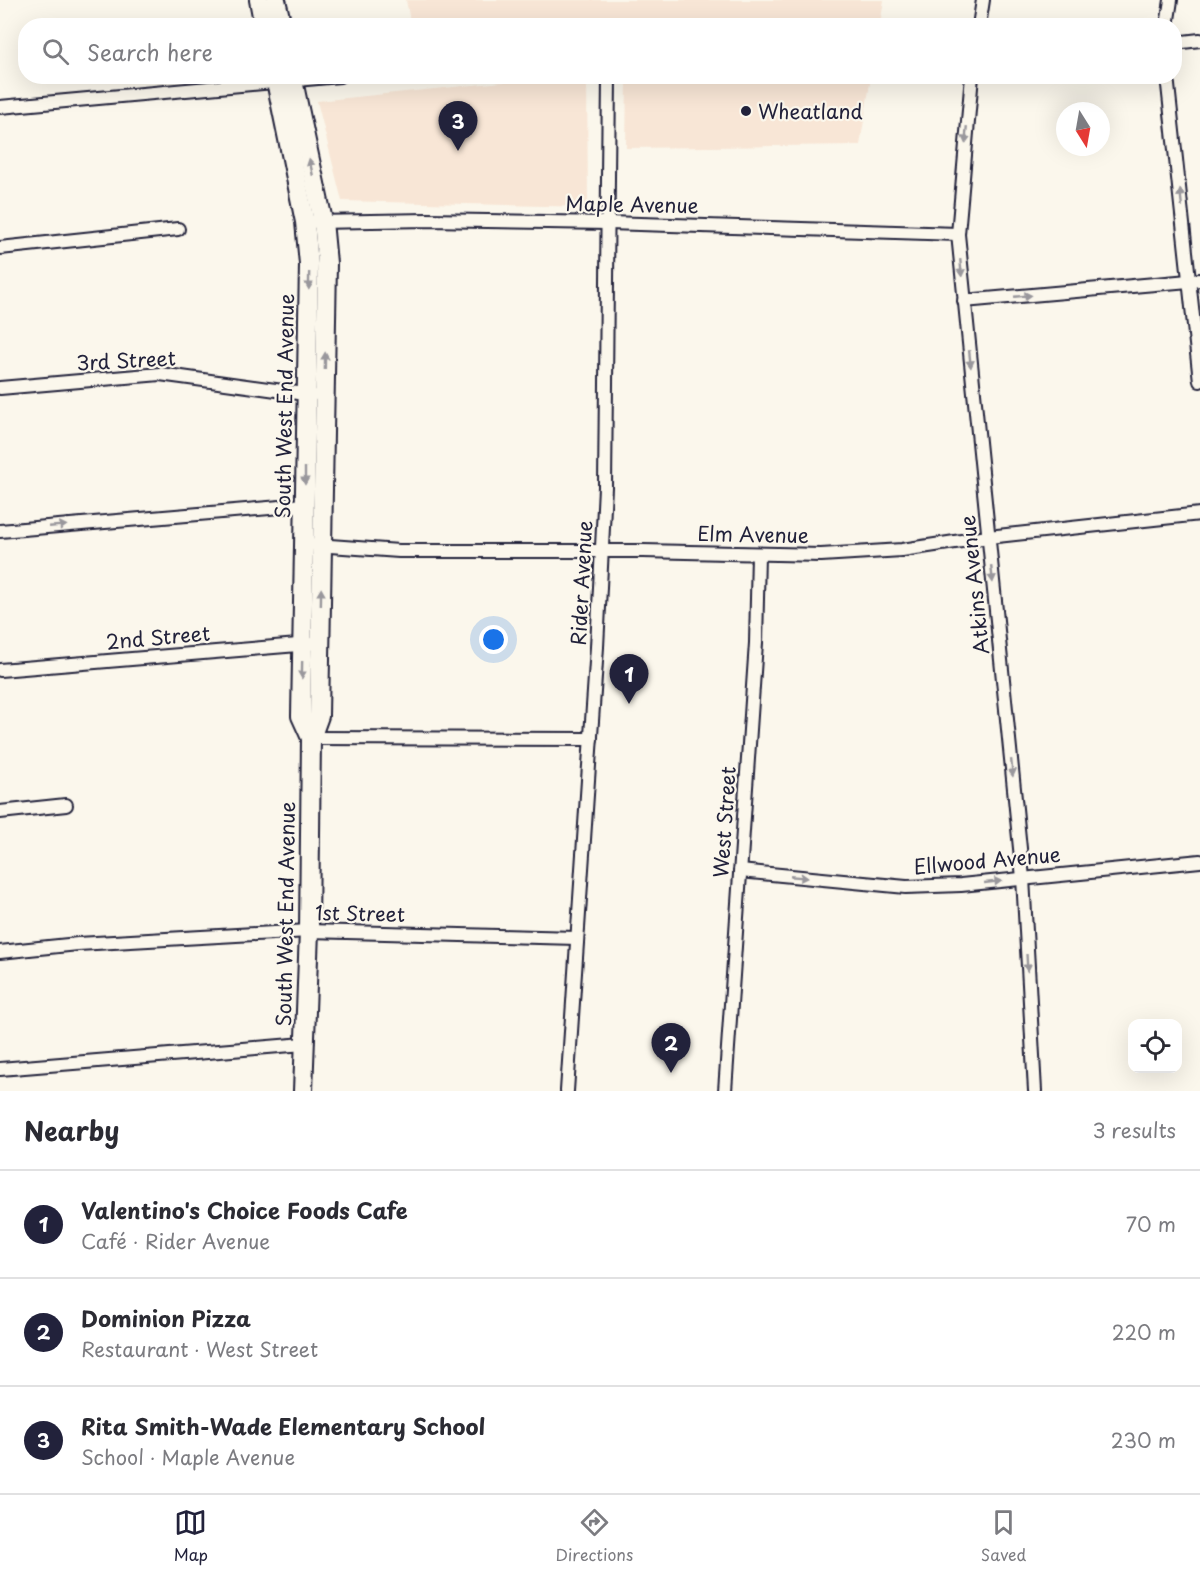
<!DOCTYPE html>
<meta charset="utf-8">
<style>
:root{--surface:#fff;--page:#f7f7f7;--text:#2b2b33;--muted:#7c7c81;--line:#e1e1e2;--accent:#22223b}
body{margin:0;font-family:"Playpen Sans",sans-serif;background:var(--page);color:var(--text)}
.controls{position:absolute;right:18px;bottom:18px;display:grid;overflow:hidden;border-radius:12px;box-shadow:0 6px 24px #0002}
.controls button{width:54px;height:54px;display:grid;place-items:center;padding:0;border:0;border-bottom:2px solid var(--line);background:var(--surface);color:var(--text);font:30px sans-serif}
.compass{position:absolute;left:1056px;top:102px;width:54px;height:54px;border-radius:50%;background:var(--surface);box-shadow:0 6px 24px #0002;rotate:169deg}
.you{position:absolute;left:494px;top:640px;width:21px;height:21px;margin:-15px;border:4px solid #fff;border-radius:50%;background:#1a73e8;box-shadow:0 0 0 9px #1a73e833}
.badge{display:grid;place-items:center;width:39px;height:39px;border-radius:50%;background:var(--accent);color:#fff;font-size:20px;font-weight:700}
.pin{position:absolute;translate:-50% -50px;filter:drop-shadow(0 2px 3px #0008)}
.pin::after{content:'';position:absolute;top:32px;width:21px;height:18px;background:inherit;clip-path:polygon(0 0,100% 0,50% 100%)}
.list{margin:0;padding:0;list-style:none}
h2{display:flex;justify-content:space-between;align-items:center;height:78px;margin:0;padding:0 24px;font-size:26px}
h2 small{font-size:20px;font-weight:400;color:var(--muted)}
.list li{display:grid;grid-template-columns:39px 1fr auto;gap:18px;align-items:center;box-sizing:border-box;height:108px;padding:0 24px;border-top:2px solid var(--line)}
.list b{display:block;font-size:22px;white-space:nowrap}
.list p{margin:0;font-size:20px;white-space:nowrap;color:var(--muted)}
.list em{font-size:20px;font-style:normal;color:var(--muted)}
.icon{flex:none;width:33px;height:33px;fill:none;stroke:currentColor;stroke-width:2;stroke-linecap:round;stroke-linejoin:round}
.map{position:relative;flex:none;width:1200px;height:1091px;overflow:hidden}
.search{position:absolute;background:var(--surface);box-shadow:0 6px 24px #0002;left:18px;right:18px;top:18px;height:66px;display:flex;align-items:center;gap:15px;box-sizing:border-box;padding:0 21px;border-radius:24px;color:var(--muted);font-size:22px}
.sheet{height:402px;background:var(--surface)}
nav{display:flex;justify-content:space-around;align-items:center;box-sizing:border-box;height:84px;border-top:2px solid var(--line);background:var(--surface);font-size:16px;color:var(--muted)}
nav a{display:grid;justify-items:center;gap:3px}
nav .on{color:var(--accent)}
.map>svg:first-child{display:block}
.built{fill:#f8e6d6}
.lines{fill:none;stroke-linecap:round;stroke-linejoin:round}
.minor-casing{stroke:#22223b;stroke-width:16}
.secondary-casing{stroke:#22223b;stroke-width:22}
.minor{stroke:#fbf7ec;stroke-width:12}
.secondary{stroke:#fbf7ec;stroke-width:18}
.oneway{fill:#99979c}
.poi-dot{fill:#22223b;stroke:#fbf7ec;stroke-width:2}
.labels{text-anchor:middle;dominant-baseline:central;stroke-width:4.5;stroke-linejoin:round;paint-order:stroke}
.poi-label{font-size:20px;fill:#22223b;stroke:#fbf7ec;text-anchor:start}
.street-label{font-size:20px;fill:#22223b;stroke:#fbf7ec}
</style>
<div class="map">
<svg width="1200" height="1091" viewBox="0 0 1200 1091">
<rect width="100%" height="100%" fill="#fbf7ec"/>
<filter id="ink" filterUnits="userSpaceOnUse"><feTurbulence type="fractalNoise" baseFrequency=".0167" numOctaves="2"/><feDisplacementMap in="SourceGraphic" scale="12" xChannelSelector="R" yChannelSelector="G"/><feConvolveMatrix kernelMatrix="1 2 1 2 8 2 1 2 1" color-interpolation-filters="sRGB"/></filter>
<g filter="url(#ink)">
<g class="built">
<polygon points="406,0 884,0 880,25 411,26"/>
<polygon points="552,77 587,77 588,207 342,201 317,101"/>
<polygon points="627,77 627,76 871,77 860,145 626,148"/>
</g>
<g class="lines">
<g class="minor-casing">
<g id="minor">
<polyline points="979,26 983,0"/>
<polyline points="1167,26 1171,0"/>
<polyline points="1174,43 1200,40"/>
<polyline points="972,76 958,234 1023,878 1035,1091"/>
<polyline points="1167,76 1200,381"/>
<polyline points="0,107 340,76"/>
<polyline points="316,222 427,220 608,223 958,234"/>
<polyline points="0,248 178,229"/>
<polyline points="964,301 1200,280"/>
<polyline points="0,388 160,374 312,395"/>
<polyline points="0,531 304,505"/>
<polyline points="316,545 399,551 643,551 821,555 902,550 988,537 1200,514"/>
<polyline points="0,670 310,644"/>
<polyline points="311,738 591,739"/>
<polyline points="0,812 66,805"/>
<polyline points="740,871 906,887 961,885 1200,861"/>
<polyline points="0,952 78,944 309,931 577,938"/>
<polyline points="0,1069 304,1044"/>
<polyline points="567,1091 597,647 605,487 609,76"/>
<polyline points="725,1091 756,643 758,554"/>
</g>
</g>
<g class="secondary-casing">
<g id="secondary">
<polyline points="259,0 264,26"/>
<polyline points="276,0 282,26"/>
<polyline points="275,76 305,222 309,264 301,716 311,738"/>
<polyline points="292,76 323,221 327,263 319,716 311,738 309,931 303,1091"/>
</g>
</g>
<use href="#minor" class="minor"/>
<use href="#secondary" class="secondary"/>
</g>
<defs><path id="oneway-solid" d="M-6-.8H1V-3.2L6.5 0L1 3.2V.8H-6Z" transform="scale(1.5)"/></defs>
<g class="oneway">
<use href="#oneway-solid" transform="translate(966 135) rotate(95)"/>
<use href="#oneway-solid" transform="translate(311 167) rotate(-102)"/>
<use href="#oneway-solid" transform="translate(1181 198) rotate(-96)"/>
<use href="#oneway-solid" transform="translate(961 268) rotate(85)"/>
<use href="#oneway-solid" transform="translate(309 281) rotate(91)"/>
<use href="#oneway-solid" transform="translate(1023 296) rotate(-5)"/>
<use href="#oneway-solid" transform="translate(970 359) rotate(84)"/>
<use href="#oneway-solid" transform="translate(325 361) rotate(-89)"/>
<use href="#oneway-solid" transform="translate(305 476) rotate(90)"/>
<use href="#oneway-solid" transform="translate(58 526) rotate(-5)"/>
<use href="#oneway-solid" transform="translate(992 574) rotate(84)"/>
<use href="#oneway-solid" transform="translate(321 597) rotate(-89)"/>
<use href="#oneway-solid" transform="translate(302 670) rotate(91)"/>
<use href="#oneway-solid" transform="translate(1012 768) rotate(84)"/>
<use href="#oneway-solid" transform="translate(799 877) rotate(5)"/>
<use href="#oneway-solid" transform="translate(993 882) rotate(-6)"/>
<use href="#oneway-solid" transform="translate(1027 963) rotate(87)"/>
</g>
</g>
<circle class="poi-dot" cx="746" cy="111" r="6"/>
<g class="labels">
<g class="poi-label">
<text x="758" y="111">Wheatland</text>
</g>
<g class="street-label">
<text transform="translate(632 204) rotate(1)">Maple Avenue</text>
<text transform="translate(126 360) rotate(-3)">3rd Street</text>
<text transform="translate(284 406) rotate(-89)">South West End Avenue</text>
<text transform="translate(753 534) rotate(1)">Elm Avenue</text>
<text transform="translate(581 583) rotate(-87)">Rider Avenue</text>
<text transform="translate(974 585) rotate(-96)">Atkins Avenue</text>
<text transform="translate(158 637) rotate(-5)">2nd Street</text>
<text transform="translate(724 822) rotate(-86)">West Street</text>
<text transform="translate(987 860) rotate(-5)">Ellwood Avenue</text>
<text transform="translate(360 913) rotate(1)">1st Street</text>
<text transform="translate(285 914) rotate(-89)">South West End Avenue</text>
</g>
</g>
</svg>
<div class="controls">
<button><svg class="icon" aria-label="locate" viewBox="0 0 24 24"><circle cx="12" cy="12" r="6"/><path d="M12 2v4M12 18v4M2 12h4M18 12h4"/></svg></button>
</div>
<svg class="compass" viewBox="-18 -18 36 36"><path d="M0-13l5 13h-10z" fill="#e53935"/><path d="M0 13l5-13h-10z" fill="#7c7c81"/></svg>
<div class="you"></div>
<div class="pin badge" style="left:629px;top:704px">1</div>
<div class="pin badge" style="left:671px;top:1073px">2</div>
<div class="pin badge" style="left:458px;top:151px">3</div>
<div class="search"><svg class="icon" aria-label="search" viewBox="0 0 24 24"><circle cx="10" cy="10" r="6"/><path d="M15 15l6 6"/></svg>Search here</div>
</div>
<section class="sheet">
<h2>Nearby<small>3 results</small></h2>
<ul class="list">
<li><span class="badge">1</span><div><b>Valentino's Choice Foods Cafe</b><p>Café · Rider Avenue</p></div><em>70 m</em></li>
<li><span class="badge">2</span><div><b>Dominion Pizza</b><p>Restaurant · West Street</p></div><em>220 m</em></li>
<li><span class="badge">3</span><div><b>Rita Smith-Wade Elementary School</b><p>School · Maple Avenue</p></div><em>230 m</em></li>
</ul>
</section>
<nav>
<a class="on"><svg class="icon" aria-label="map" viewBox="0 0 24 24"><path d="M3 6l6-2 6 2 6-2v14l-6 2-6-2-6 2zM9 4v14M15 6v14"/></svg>Map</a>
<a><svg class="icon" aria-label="directions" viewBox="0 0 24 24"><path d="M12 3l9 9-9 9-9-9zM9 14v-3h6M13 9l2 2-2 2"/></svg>Directions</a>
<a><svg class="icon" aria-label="saved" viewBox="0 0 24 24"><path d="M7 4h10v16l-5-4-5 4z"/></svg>Saved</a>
</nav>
